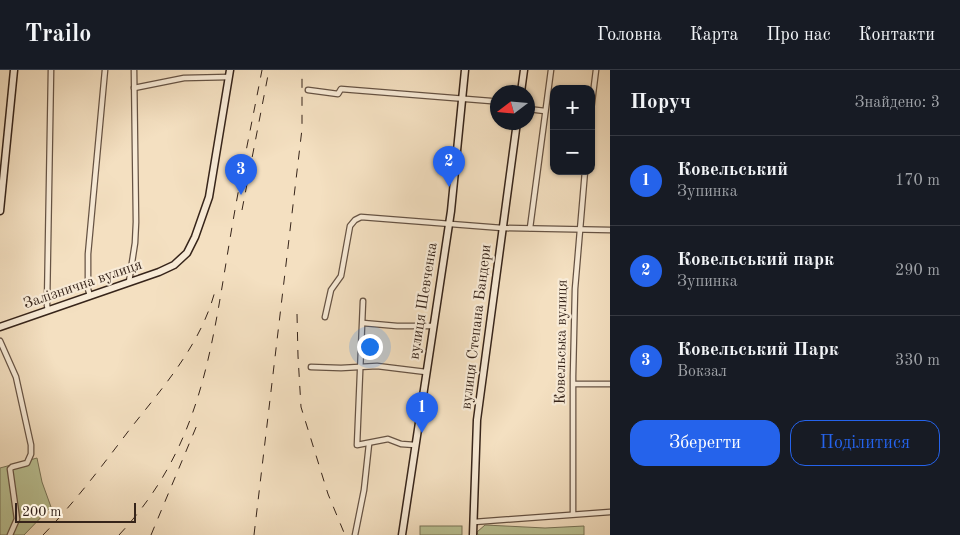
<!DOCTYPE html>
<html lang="uk">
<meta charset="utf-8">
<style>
:root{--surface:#171b24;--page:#242831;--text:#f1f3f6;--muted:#9ea1a6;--line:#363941;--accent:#2563eb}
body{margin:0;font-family:"Old Standard TT",serif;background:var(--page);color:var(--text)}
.controls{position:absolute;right:15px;top:15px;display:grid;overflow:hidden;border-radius:10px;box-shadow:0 1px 4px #0004}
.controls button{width:45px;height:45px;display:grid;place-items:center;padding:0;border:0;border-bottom:1px solid var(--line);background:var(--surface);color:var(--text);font:25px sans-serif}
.compass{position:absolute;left:490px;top:15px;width:45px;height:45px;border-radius:50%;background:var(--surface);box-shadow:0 1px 4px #0004;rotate:254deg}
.scale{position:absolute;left:15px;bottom:12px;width:121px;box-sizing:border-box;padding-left:5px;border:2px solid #36241a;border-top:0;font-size:14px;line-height:18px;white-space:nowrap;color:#36241a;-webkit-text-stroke:4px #f8ebd7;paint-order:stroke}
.you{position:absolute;left:369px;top:276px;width:18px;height:18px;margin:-12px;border:4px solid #fff;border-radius:50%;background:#1a73e8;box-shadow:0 0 0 8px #1a73e833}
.badge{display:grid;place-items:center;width:32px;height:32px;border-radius:50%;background:var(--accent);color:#fff;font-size:16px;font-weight:700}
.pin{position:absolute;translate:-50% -41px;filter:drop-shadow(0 1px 2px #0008)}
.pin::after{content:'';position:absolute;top:26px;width:18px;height:15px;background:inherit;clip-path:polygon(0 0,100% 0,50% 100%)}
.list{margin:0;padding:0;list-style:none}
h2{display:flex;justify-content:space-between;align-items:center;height:65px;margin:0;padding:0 20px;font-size:21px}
h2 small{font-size:16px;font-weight:400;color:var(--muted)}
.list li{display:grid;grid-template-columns:32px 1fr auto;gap:15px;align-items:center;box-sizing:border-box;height:90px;padding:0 20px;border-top:1px solid var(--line)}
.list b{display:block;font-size:19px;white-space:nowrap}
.list p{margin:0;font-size:16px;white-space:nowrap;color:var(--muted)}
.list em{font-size:16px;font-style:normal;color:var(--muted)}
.actions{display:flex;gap:10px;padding:15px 20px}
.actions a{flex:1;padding:11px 0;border:1px solid var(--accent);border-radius:15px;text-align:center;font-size:18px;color:var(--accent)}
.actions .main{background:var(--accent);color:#fff}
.map{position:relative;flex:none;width:610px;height:465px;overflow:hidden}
header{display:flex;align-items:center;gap:30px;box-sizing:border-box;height:70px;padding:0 25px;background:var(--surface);border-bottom:1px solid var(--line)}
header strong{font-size:24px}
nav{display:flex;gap:28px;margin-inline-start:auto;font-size:18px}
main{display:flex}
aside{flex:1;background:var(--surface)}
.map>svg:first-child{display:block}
.green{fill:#bac294;stroke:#787357}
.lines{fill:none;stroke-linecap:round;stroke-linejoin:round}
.street-casing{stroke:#665344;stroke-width:7}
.secondary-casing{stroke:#36241a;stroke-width:9}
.street{stroke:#f8ebd7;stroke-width:4.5}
.secondary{stroke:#f8ebd7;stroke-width:6}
.rail{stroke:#36241a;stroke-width:1;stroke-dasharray:9 9;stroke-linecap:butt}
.labels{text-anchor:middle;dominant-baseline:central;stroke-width:4.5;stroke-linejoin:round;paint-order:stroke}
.street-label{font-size:15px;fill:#36241a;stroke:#f8ebd7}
</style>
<header>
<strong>Trailo</strong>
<nav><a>Головна</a><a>Карта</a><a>Про нас</a><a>Контакти</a></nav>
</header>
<main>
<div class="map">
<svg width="610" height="465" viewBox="0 0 610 465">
<rect width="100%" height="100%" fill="#f4e0c1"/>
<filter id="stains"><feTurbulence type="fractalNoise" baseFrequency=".004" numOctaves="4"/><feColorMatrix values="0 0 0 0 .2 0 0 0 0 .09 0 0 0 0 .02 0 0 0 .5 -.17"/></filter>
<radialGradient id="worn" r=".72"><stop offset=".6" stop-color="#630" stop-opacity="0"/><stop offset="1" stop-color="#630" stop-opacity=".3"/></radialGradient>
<g class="green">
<polygon points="37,388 42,412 51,437 24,465 0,465 0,398"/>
<polygon points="485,455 545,458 584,456 584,465 478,465 477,462"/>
<rect x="420" y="456" width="42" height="9"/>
</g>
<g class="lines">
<g class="street-casing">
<g id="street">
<polyline points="134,18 184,8 229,7"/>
<polyline points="308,20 338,24 341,19 491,31 498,33"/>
<polyline points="528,39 545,41"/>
<polyline points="591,40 596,0"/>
<polyline points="530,158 551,0"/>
<polyline points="129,212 135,173 136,152 134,0"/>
<polyline points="90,226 88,219 88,184 105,0"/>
<polyline points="363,231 357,375 388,369 401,374 415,375"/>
<polyline points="48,240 47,235 51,0"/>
<polyline points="325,247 331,220 341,206 350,156 355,150 361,147 502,158 610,160"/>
<polyline points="363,253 397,256 433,256"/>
<polyline points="0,271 16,307 31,375 31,384 27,393 12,397 10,399 17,449 10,465"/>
<polyline points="311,297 341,298 377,296 426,302"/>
<polyline points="574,314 610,314"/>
<polyline points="573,444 573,306 575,219 585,101"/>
<polyline points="474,452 610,442"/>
<polyline points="355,465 364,420 369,374"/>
</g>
</g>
<g class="secondary-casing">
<g id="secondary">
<polyline points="521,22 524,0"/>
<polyline points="0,141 14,0"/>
<polyline points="0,257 159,202 174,195 187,183 195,167 209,127 230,0"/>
<polyline points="402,465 451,141 465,0"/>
<polyline points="473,465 477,350 517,52"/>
</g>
</g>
<use href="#street" class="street"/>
<use href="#secondary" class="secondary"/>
<g class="rail">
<polyline points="242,140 269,0"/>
<polyline points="297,244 298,286 301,337 328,424 345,465"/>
<path d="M43,465C75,432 102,396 130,359C164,316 203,272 216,217"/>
<path d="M119,465C204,374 212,273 232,157C241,104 252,52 262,0"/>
<polyline points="151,465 197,355"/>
<polyline points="254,465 302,59 302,0"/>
</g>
</g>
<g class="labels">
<g class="street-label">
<text transform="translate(83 215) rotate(-19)">Залізнична вулиця</text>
<text transform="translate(424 231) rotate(-81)">вулиця Шевченка</text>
<text transform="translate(477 257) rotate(-83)">вулиця Степана Бандери</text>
<text transform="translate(562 272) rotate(-89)">Ковельська вулиця</text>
</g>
</g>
<rect width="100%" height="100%" filter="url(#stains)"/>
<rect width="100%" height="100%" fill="url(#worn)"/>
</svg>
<div class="controls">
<button>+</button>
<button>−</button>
</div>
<svg class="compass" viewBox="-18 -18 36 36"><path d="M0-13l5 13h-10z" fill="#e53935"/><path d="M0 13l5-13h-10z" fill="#9ea1a6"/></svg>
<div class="scale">200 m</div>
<div class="you"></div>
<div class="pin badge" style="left:422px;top:363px">1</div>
<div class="pin badge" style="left:449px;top:117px">2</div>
<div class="pin badge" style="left:241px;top:125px">3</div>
</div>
<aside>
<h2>Поруч<small>Знайдено: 3</small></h2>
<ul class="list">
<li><span class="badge">1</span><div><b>Ковельський</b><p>Зупинка</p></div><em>170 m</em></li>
<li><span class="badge">2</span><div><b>Ковельський парк</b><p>Зупинка</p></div><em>290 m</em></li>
<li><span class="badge">3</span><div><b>Ковельський Парк</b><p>Вокзал</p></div><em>330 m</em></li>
</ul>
<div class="actions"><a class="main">Зберегти</a><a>Поділитися</a></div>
</aside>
</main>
